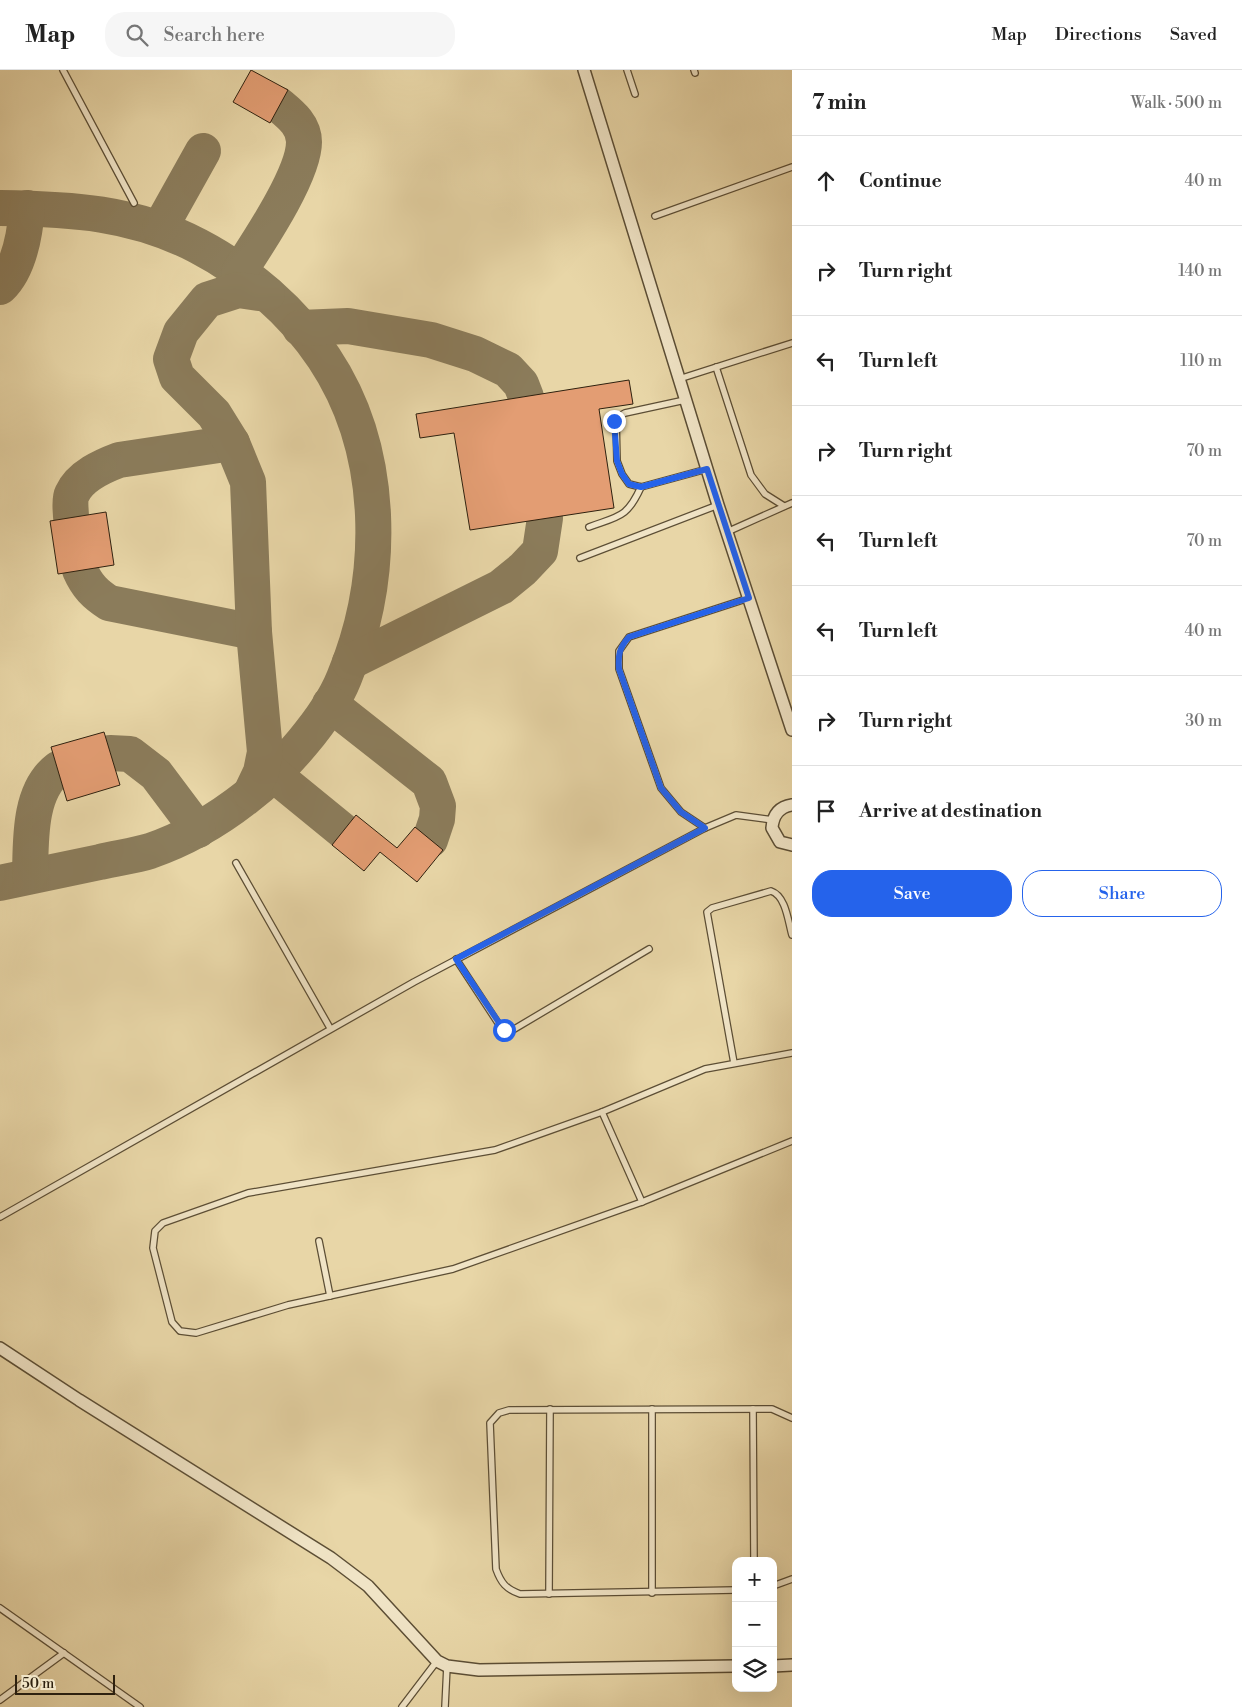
<!DOCTYPE html>
<meta charset="utf-8">
<style>
:root{--surface:#fff;--page:#f6f6f6;--text:#222;--muted:#767676;--line:#e0e0e0;--accent:#2563eb}
body{margin:0;font-family:"Libre Bodoni",serif;background:var(--page);color:var(--text)}
.controls{position:absolute;right:15px;bottom:15px;display:grid;overflow:hidden;border-radius:10px;box-shadow:0 5px 20px #0002}
.controls button{width:45px;height:45px;display:grid;place-items:center;padding:0;border:0;border-bottom:1px solid var(--line);background:var(--surface);color:var(--text);font:25px sans-serif}
.scale{position:absolute;left:15px;bottom:12px;width:100px;box-sizing:border-box;padding-left:5px;border:2px solid #2e210f;border-top:0;font-size:14px;line-height:18px;white-space:nowrap;color:#2e210f;-webkit-text-stroke:4px #f0e4c6;paint-order:stroke}
.stop{position:absolute;width:15px;height:15px;margin:-11px;border:4px solid #2563eb;border-radius:50%;background:#fff}
.stop.end{background:#2563eb;border-color:#fff;box-shadow:0 1px 5px #0008}
.list{margin:0;padding:0;list-style:none}
h2{display:flex;justify-content:space-between;align-items:center;height:65px;margin:0;padding:0 20px;font-size:21px}
h2 small{font-size:16px;font-weight:400;color:var(--muted)}
.list li{display:grid;grid-template-columns:32px 1fr auto;gap:15px;align-items:center;box-sizing:border-box;height:90px;padding:0 20px;border-top:1px solid var(--line)}
.list b{display:block;font-size:19px;white-space:nowrap}
.list em{font-size:16px;font-style:normal;color:var(--muted)}
.actions{display:flex;gap:10px;padding:15px 20px}
.actions a{flex:1;padding:11px 0;border:1px solid var(--accent);border-radius:20px;text-align:center;font-size:18px;color:var(--accent)}
.actions .main{background:var(--accent);color:#fff}
.icon{flex:none;width:28px;height:28px;fill:none;stroke:currentColor;stroke-width:2;stroke-linecap:round;stroke-linejoin:round}
.map{position:relative;flex:none;width:792px;height:1637px;overflow:hidden}
header{display:flex;align-items:center;gap:30px;box-sizing:border-box;height:70px;padding:0 25px;background:var(--surface);border-bottom:1px solid var(--line)}
header strong{font-size:24px}
nav{display:flex;gap:28px;margin-inline-start:auto;font-size:18px}
.search{width:350px;height:45px;background:var(--page);display:flex;align-items:center;gap:12px;box-sizing:border-box;padding:0 18px;border-radius:20px;color:var(--muted);font-size:19px}
main{display:flex}
aside{flex:1;background:var(--surface)}
.map>svg:first-child{display:block}
.lines{fill:none;stroke-linecap:round;stroke-linejoin:round}
.taxiway{stroke:#8b7c5b;stroke-width:36}
.building{fill:#e39d73;stroke:#2e210f}
.service-casing{stroke:#5c4e35;stroke-width:8}
.minor-casing{stroke:#5c4e35;stroke-width:14}
.service{stroke:#f0e4c6;stroke-width:5.5}
.minor{stroke:#f0e4c6;stroke-width:11}
.route{stroke:#2563eb;stroke-width:6}
</style>
<header>
<strong>Map</strong>
<div class="search"><svg class="icon" aria-label="search" viewBox="0 0 24 24"><circle cx="10" cy="10" r="6"/><path d="M15 15l6 6"/></svg>Search here</div>
<nav><a>Map</a><a>Directions</a><a>Saved</a></nav>
</header>
<main>
<div class="map">
<svg width="792" height="1637" viewBox="0 0 792 1637">
<rect width="100%" height="100%" fill="#e8d6a7"/>
<filter id="stains"><feTurbulence type="fractalNoise" baseFrequency=".004" numOctaves="4"/><feColorMatrix values="0 0 0 0 .2 0 0 0 0 .09 0 0 0 0 .02 0 0 0 .5 -.17"/></filter>
<radialGradient id="worn" r=".72"><stop offset=".6" stop-color="#630" stop-opacity="0"/><stop offset="1" stop-color="#630" stop-opacity=".3"/></radialGradient>
<g class="lines">
<g class="taxiway">
<path d="M0,138C71,139 133,142 198,176C246,201 294,242 324,288C386,381 386,507 344,608C328,648 282,700 248,726C219,749 185,769 150,781C134,786 116,788 100,792C66,799 33,806 0,813"/>
<polyline points="160,158 203,81"/>
<path d="M239,202C257,174 304,105 304,72C304,55 291,45 279,35"/>
<path d="M0,217C19,199 25,164 27,138"/>
<polyline points="300,258 348,256 431,270 475,284 508,300 521,314 526,327"/>
<path d="M71,447C71,441 69,430 72,424C80,406 103,396 119,390L232,373"/>
<path d="M80,500C87,516 95,524 109,533L254,562"/>
<polyline points="350,592 501,517 523,499 540,481 545,448"/>
<polyline points="330,634 429,712 438,736 437,749 430,770"/>
<polyline points="110,683 130,684 156,704 198,760"/>
<polyline points="272,703 343,761"/>
<polyline points="251,723 261,702 265,682 254,562 248,412 232,373 214,344 177,307 171,289 181,262 207,230 238,220 267,224"/>
<path d="M30,806C31,773 28,722 58,699"/>
</g>
</g>
<g class="building">
<polygon points="251,0 288,20 270,53 233,32"/>
<polygon points="629,310 633,334 599,339 614,438 470,460 454,363 420,368 416,344"/>
<polygon points="106,442 114,495 58,504 50,451"/>
<polygon points="104,662 120,715 67,731 51,677"/>
<polygon points="356,745 397,778 415,757 443,780 417,812 380,782 364,801 332,775"/>
</g>
<g class="lines">
<g class="service-casing">
<g id="service">
<polyline points="63,0 134,133"/>
<polyline points="627,0 635,24"/>
<polyline points="694,0 695,3"/>
<polyline points="655,146 792,97"/>
<polyline points="716,297 751,405 765,424 784,436"/>
<polyline points="679,309 792,273"/>
<polyline points="685,330 625,343 616,348 617,391 622,404 629,414 641,417 707,399"/>
<path d="M589,457C619,446 627,448 641,417"/>
<polyline points="727,462 792,433"/>
<polyline points="580,488 718,435"/>
<polyline points="705,758 681,742 661,718 619,599 619,581 629,567 749,528"/>
<polyline points="236,793 330,958"/>
<polyline points="456,889 500,956 511,961 649,879"/>
<polyline points="792,983 705,999 602,1042 495,1080 248,1123 163,1153 155,1161 153,1178 172,1252 180,1261 196,1263 288,1235 453,1199 642,1132 792,1071"/>
<path d="M734,993L707,842L712,838L771,821C786,826 788,851 792,865"/>
<polyline points="602,1042 642,1132"/>
<polyline points="0,1147 414,912 705,758 736,745 773,750"/>
<polyline points="319,1171 330,1226"/>
<polyline points="753,1339 754,1491"/>
<polyline points="773,1516 792,1509"/>
<path d="M736,1520L520,1524C506,1519 501,1513 496,1499L490,1353L499,1343L509,1340L772,1339L792,1348"/>
<polyline points="652,1523 652,1339"/>
<polyline points="549,1524 550,1339"/>
<polyline points="0,1538 140,1637"/>
<polyline points="0,1630 64,1583"/>
<polyline points="402,1637 437,1591"/>
<polyline points="445,1637 447,1596"/>
</g>
</g>
<g class="minor-casing">
<g id="minor">
<polyline points="584,0 718,435 792,660"/>
<path d="M792,735C779,737 773,745 772,758L780,772L792,775"/>
<polyline points="0,1278 79,1330 331,1488 368,1516 437,1591 447,1596 479,1600 736,1596"/>
<polyline points="773,1596 792,1595"/>
</g>
</g>
<use href="#service" class="service"/>
<use href="#minor" class="minor"/>
</g>
<g class="lines">
<path class="route" d="M504,960L456,889L705,758L681,742L661,718L619,599C618,585 619,578 629,567L749,528L707,399L641,417L629,414L622,404L617,391L614,351"/>
</g>
<rect width="100%" height="100%" filter="url(#stains)"/>
<rect width="100%" height="100%" fill="url(#worn)"/>
</svg>
<div class="controls">
<button>+</button>
<button>−</button>
<button><svg class="icon" aria-label="layers" viewBox="0 0 24 24"><path d="M12 4l9 5-9 5-9-5zM3 14l9 5 9-5"/></svg></button>
</div>
<div class="scale">50 m</div>
<div class="stop" style="left:504px;top:960px"></div>
<div class="stop end" style="left:614px;top:351px"></div>
</div>
<aside>
<h2>7 min<small>Walk · 500 m</small></h2>
<ul class="list">
<li><svg class="icon" aria-label="ahead" viewBox="0 0 24 24"><path d="M12 20V5M6 11l6-6 6 6"/></svg><div><b>Continue</b></div><em>40 m</em></li>
<li><svg class="icon" aria-label="right" viewBox="0 0 24 24"><path d="M7 20v-9h11M14 6l5 5-5 5"/></svg><div><b>Turn right</b></div><em>140 m</em></li>
<li><svg class="icon" aria-label="left" viewBox="0 0 24 24"><path d="M17 20v-9H6M10 6l-5 5 5 5"/></svg><div><b>Turn left</b></div><em>110 m</em></li>
<li><svg class="icon" aria-label="right" viewBox="0 0 24 24"><path d="M7 20v-9h11M14 6l5 5-5 5"/></svg><div><b>Turn right</b></div><em>70 m</em></li>
<li><svg class="icon" aria-label="left" viewBox="0 0 24 24"><path d="M17 20v-9H6M10 6l-5 5 5 5"/></svg><div><b>Turn left</b></div><em>70 m</em></li>
<li><svg class="icon" aria-label="left" viewBox="0 0 24 24"><path d="M17 20v-9H6M10 6l-5 5 5 5"/></svg><div><b>Turn left</b></div><em>40 m</em></li>
<li><svg class="icon" aria-label="right" viewBox="0 0 24 24"><path d="M7 20v-9h11M14 6l5 5-5 5"/></svg><div><b>Turn right</b></div><em>30 m</em></li>
<li><svg class="icon" aria-label="arrive" viewBox="0 0 24 24"><path d="M6 21V4h12l-3 4 3 4H6"/></svg><div><b>Arrive at destination</b></div></li>
</ul>
<div class="actions"><a class="main">Save</a><a>Share</a></div>
</aside>
</main>
